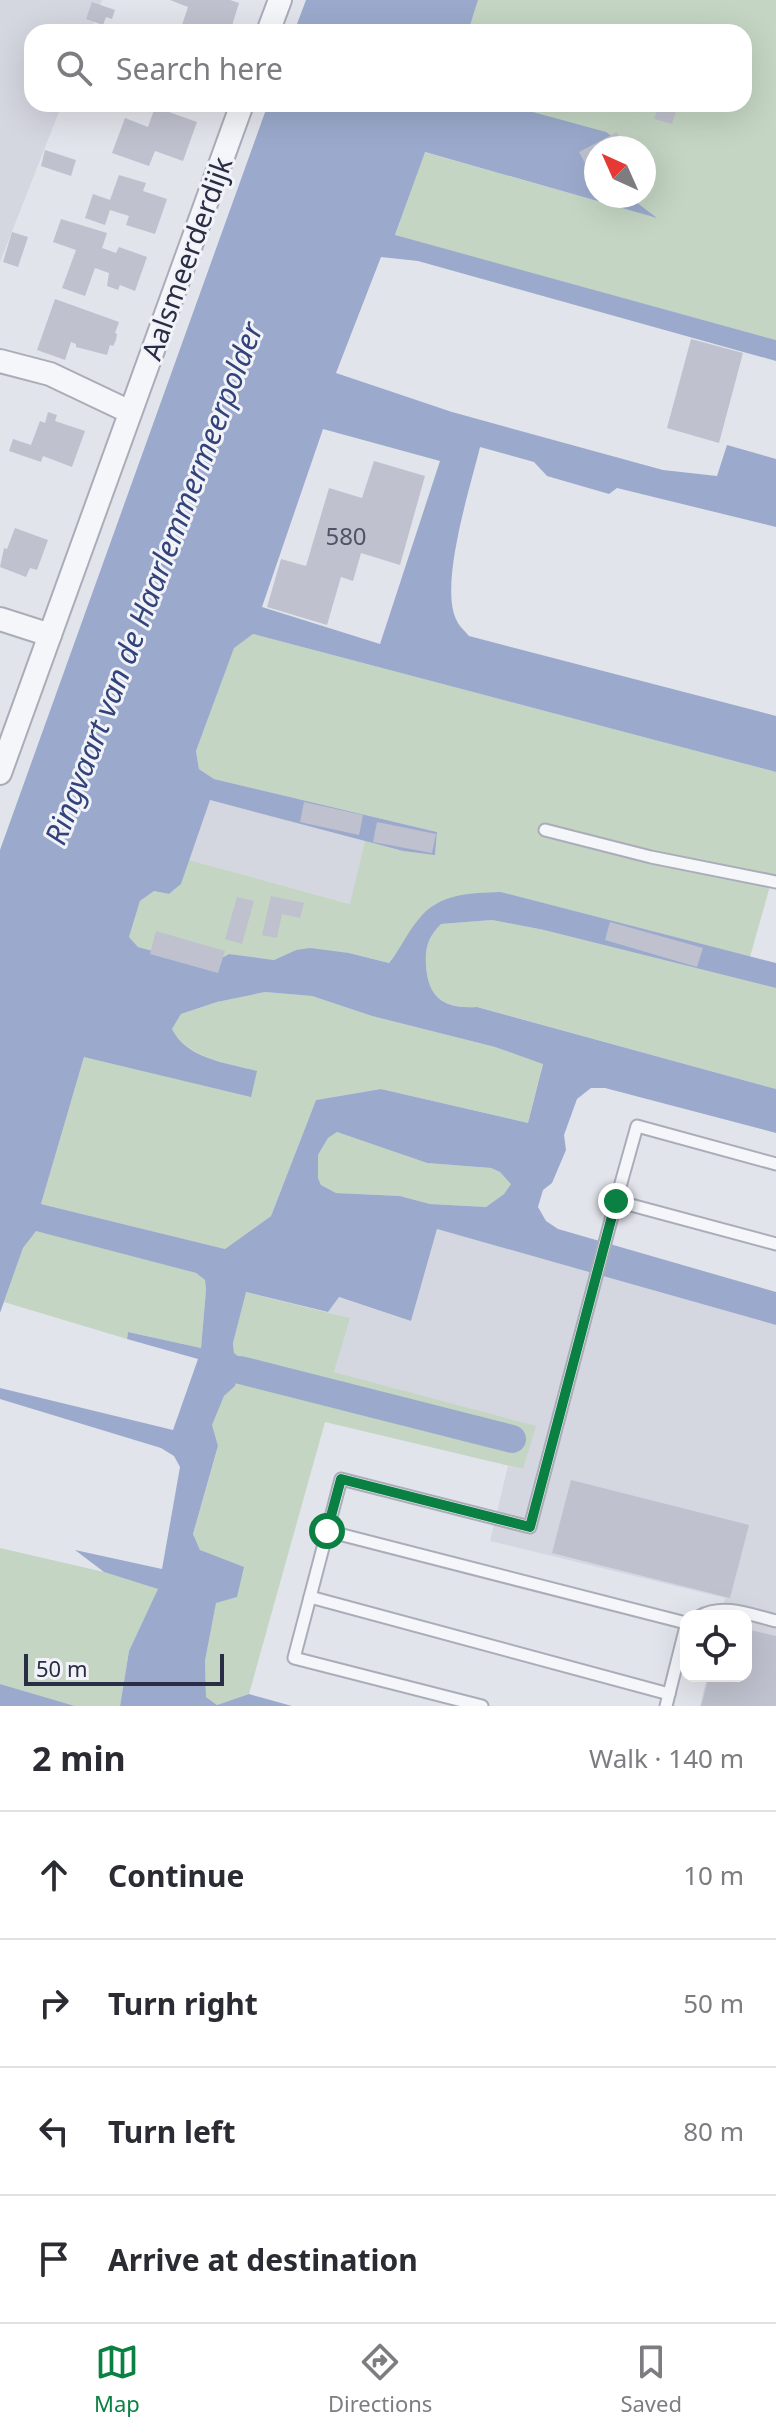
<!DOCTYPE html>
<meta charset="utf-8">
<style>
:root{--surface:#fff;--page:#f2f2f3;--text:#2b2b33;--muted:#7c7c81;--line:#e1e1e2;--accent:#0b8043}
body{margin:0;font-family:"Noto Sans",sans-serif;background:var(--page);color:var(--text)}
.controls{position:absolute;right:24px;bottom:24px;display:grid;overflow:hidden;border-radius:16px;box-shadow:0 8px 32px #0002}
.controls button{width:72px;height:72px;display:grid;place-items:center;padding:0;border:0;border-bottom:2px solid var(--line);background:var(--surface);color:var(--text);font:40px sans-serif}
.compass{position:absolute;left:584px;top:136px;width:72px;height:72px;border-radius:50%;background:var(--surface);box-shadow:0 8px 32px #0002;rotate:315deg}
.scale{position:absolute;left:24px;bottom:20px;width:200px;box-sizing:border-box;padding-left:8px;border:4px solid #292e44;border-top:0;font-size:22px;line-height:28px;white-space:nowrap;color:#292e44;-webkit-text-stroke:6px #f2f3f8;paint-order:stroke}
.stop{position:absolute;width:24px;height:24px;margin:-18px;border:6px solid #0b8043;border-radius:50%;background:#fff}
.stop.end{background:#0b8043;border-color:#fff;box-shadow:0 2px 8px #0008}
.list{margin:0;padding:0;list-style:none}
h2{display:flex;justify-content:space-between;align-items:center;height:104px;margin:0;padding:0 32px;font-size:34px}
h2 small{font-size:26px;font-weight:400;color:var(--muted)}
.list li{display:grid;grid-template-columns:52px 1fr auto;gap:24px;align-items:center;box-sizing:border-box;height:128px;padding:0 32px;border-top:2px solid var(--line)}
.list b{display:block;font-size:30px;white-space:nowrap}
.list em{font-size:26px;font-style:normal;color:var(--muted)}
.icon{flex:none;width:44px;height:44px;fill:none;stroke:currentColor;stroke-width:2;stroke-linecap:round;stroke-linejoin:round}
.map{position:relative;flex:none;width:776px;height:1706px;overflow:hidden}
.search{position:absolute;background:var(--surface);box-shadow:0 8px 32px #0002;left:24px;right:24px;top:24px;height:88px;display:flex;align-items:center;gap:20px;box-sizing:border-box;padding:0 28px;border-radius:24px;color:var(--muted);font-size:30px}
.sheet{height:616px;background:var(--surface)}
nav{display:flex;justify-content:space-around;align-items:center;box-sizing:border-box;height:112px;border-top:2px solid var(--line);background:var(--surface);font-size:22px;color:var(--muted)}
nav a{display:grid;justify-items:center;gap:4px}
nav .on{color:var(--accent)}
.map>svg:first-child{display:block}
.built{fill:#d4d6e0}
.green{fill:#c4d5c3}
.water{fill:#9baacc;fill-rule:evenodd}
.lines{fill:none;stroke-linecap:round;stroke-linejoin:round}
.canal{stroke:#9baacc;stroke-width:28}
.building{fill:#bfc1ce}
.service-casing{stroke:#aaadb9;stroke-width:15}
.minor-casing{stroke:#aaadb9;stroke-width:26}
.service{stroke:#f5f6f9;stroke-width:11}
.minor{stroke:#f5f6f9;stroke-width:22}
.route{stroke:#0b8043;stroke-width:10}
.labels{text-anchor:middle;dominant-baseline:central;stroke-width:6;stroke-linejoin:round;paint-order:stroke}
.number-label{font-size:24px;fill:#4e5366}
.street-label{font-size:28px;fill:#292e44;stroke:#f2f3f8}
.water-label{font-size:30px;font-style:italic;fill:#31437a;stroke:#f2f3f8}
</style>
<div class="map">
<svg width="776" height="1706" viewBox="0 0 776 1706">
<rect width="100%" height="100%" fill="#e2e4eb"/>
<g class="built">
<polygon points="0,0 102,0 90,32 32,32 32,104 62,104 0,262"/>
<polygon points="210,800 365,841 351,904 189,860"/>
<polygon points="437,1229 776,1325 776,1706 700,1706 707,1676 746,1676 746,1616 721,1616 725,1598 490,1541 508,1466 523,1469 535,1426 334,1372 349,1318 328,1312 338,1297 411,1321"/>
</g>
<g class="green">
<polygon points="478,0 776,0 776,340 395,236 424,152 654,217 628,196 644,196 644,148 628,148 552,118 503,104 744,104 744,32 468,32"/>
<polygon points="253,634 776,772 776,887 770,886 750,957 501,892 421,916 389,963 349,953 296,950 274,960 229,954 212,963 190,961 138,947 129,937 140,901 154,891 169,894 181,884 189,860 350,904 365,841 403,851 435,854 437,832 214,779 199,769 196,751 234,647"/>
<path d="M492,920L544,930L776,988V1089L478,1007C445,1009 428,999 426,965C425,948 428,937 441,924Z"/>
<path d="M265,992L312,996L372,1016L495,1047L543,1063L528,1123L381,1089L316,1100L271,1216L225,1249L41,1204L84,1057L256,1071C227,1063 187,1058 172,1029L181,1014L217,1002Z"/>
<polygon points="337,1132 427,1163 491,1168 500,1172 512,1183 504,1194 486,1207 430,1204 400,1196 336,1193 321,1185 318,1178 318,1155 328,1138"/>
<polygon points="35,1230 196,1273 205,1280 206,1290 201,1348 128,1332 127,1339 4,1302 23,1248"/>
<polygon points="245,1292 350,1318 334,1372 536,1426 523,1469 325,1422 249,1694 217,1705 206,1697 205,1661 216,1602 237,1597 200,1550 193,1534 218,1447 211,1425 224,1396 235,1386 243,1361 234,1353 233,1343"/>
<polygon points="0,1548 104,1572 159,1589 129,1651 120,1706 75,1706 0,1684"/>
</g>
<g class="water">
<polygon points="306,0 478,0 468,32 294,32"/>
<path d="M268,104H503L606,132L628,148H596V196H628L657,218L425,152L395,235L776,340V361L418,261L381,257L336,373L452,412L663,470L717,476L727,445L776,459V527L617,488L609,494L547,476L534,462L480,447C471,485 438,587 457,621C459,626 465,631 469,636L776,716V772L253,634L234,648L196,751L199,769L214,779L437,832L435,855L403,851L210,800L181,884L169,894L154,891L140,901L129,937L138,947L190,961L212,963L229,954L274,960L296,950L310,948L349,953L389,963C400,949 407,933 418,920C438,893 471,893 501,892L776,963V988L544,930L492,920L441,924C428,937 425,948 426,965C428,999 445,1009 477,1007L776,1089V1133L605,1088H591L577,1099L564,1135L566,1150L552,1183L543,1190L538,1207L546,1221L558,1229L776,1292V1325L437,1229L411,1321L339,1297L328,1312L246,1292L233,1343L234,1353L243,1360L235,1386L224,1396L212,1425L218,1446L193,1534L200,1550L244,1567L237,1597L216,1603L205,1661L206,1697L217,1705L249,1694L292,1706H120L129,1651L158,1589L104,1572L75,1550L162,1569L180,1467L174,1456L161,1448L0,1399V1388L173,1430L198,1359L127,1339L128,1332L201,1348L206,1290L205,1280L196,1273L36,1231L23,1248L0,1313V850ZM323,429L440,461L380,644L262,607ZM265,992L312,996L372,1016L495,1047L543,1064L528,1123L381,1089L316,1100L271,1216L225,1249L41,1204L84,1057L251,1097L257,1071C227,1063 187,1059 172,1029L181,1014L217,1002ZM337,1132L427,1163L491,1168L500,1172L511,1184L504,1194L486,1207L430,1204L400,1196L336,1193L321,1185L318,1178V1155L328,1138Z"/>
<polygon points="0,1684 75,1706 0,1706"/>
</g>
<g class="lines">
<polyline class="canal" points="240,1370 512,1439"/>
</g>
<g class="building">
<polygon points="170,0 230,0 239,3 230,32 202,32 182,25 188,7"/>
<polygon points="92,2 115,10 112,19 106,17 103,25 86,19"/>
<polygon points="659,104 678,104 672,124 654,119"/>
<polygon points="155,107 197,122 183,161 155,151 149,166 112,153 125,118 148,127"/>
<polygon points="617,132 625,148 596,148 596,162 587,167 579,152"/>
<polygon points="45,150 76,160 71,176 41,166"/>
<polygon points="119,175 146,183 143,191 167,199 155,234 126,225 129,216 110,210 105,225 85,218 93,194 110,200"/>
<polygon points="61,219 107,233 102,248 116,253 119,247 147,257 135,291 120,285 118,290 107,286 109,273 95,268 85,296 62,288 76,250 53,242"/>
<polygon points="12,232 28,237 18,267 3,262"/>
<polygon points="55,299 119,322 115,333 117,334 116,340 113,346 110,345 107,355 76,347 76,344 71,342 65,360 37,350"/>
<polygon points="691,339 743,353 719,443 667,428"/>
<polygon points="48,412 57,415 55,421 85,431 72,467 43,456 41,462 9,451 13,439 31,445 40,421 45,423"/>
<polygon points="374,461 425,476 400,565 361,553 353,581 341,577 327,625 267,607 281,559 306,566 329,488 362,498"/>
<polygon points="15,528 48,540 37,570 30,568 26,577 0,567 4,548 7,549"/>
<polygon points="304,802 363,815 359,835 300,822"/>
<polygon points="377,822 436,834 432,853 373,842"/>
<polygon points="271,896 304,903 300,918 282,914 277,938 262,935"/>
<polygon points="237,897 254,901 242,944 225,939"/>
<polygon points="610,922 703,948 697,967 605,940"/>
<polygon points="156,931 225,951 218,973 150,954"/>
<polygon points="571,1480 749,1525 730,1598 552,1553"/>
<polygon points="746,1629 776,1636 776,1706 701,1706 709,1676 746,1676"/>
</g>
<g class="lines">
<g class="service-casing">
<g id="service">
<polyline points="545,830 651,857 776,882"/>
<polyline points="616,1201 637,1126 776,1164"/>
<polyline points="327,1531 686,1623"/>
<polyline points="310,1597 669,1694"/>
<path d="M700,1616C724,1603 751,1615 776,1621"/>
<polyline points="482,1706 294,1658 341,1479 530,1527 616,1201 776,1244"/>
<polyline points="666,1706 686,1626"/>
</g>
</g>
<g class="minor-casing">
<g id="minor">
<polyline points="268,32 280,0"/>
<polyline points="0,361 50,374 130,412"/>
<polyline points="0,619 50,635"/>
<polyline points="0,773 242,104"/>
</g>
</g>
<use href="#service" class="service"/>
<use href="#minor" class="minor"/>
</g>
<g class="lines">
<polyline class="route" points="327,1531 341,1479 530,1527 616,1201"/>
</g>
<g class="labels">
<g class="number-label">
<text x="346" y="535">580</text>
</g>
<g class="street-label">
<text transform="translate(186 258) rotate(-70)">Aalsmeerderdijk</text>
</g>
<g class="water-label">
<text transform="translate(153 583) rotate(-69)">Ringvaart van de Haarlemmermeerpolder</text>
</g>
</g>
</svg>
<div class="controls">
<button><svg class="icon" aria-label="locate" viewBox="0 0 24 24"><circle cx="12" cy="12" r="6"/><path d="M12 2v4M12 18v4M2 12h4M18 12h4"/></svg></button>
</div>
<svg class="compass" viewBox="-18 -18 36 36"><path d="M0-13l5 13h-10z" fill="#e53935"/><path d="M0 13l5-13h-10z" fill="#7c7c81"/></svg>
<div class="scale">50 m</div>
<div class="stop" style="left:327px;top:1531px"></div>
<div class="stop end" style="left:616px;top:1201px"></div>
<div class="search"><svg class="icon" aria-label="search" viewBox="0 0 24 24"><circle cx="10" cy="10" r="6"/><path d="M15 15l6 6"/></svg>Search here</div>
</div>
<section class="sheet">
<h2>2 min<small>Walk · 140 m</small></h2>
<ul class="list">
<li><svg class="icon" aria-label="ahead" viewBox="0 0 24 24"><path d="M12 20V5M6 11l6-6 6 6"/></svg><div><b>Continue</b></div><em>10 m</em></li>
<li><svg class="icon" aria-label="right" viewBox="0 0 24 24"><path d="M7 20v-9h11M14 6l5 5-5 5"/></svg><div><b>Turn right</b></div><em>50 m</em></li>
<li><svg class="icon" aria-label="left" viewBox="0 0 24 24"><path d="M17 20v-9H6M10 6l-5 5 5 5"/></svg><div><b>Turn left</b></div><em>80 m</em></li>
<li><svg class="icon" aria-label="arrive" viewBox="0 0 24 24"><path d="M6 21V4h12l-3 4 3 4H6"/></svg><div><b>Arrive at destination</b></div></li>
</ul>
</section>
<nav>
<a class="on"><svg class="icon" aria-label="map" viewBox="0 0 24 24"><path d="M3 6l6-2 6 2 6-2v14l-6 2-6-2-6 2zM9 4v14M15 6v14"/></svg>Map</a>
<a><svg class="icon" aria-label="directions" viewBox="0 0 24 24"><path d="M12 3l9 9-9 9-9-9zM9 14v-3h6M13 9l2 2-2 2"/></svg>Directions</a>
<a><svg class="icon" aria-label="saved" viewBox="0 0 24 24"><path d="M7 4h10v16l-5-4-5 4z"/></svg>Saved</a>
</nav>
